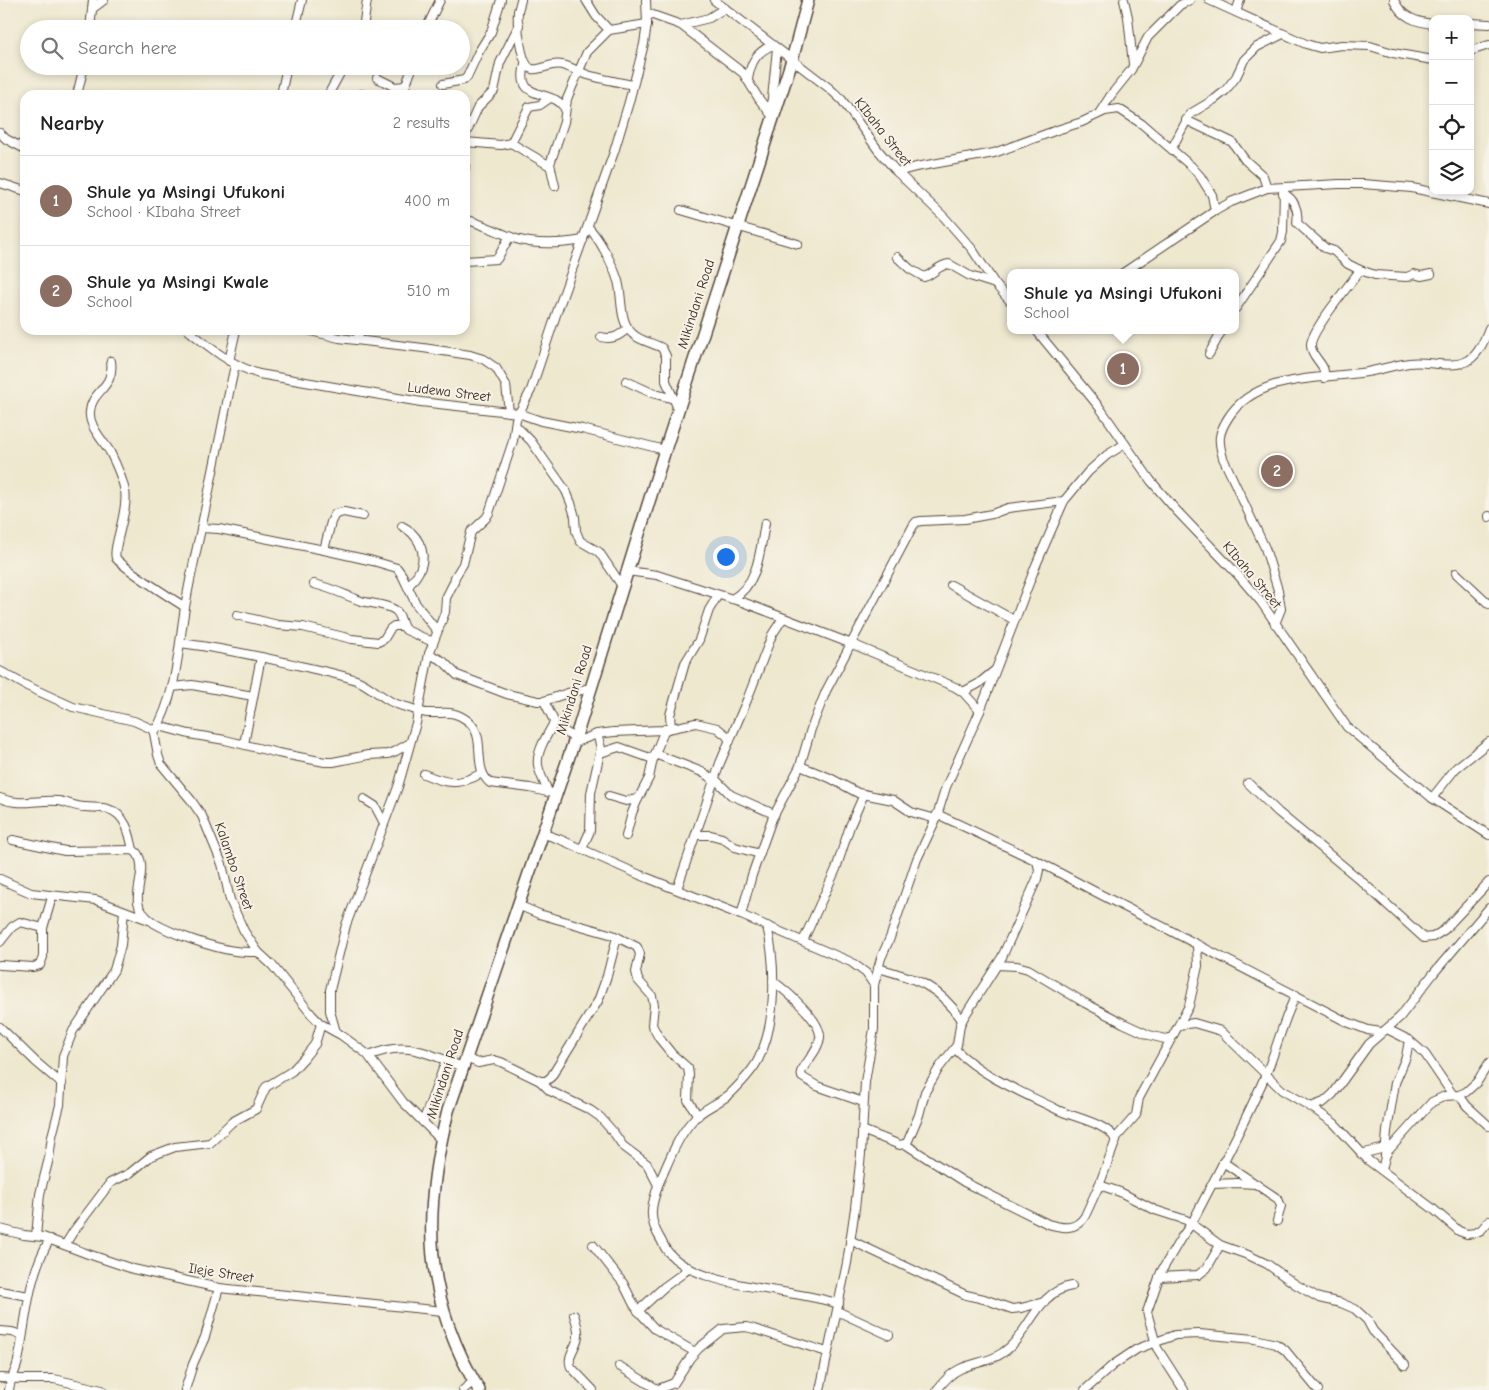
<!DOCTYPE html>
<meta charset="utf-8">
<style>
:root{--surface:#fff;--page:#f6f6f6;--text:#222;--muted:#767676;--line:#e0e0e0;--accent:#d93025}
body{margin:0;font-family:"Comic Neue",sans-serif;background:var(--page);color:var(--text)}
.controls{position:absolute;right:15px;top:15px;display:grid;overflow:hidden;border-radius:10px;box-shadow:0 2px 8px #0003}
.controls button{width:45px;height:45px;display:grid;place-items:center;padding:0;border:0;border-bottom:1px solid var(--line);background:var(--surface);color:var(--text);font:25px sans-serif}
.you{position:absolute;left:725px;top:556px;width:18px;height:18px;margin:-12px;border:4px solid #fff;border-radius:50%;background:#1a73e8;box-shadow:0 0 0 8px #1a73e833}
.badge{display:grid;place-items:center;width:32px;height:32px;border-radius:50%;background:var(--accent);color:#fff;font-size:16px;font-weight:700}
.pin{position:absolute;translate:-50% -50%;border:2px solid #fff;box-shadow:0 1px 5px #0006}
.popup{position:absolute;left:1007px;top:269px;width:232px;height:65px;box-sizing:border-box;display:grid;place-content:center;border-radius:10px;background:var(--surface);filter:drop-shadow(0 1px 4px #0005);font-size:16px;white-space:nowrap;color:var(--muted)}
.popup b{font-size:19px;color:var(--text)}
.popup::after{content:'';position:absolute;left:50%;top:100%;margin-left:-10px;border:10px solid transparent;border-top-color:var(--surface)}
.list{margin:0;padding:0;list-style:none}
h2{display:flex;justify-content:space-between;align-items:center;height:65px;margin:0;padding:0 20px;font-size:21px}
h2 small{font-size:16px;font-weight:400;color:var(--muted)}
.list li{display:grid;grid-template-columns:32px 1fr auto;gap:15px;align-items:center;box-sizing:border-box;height:90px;padding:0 20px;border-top:1px solid var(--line)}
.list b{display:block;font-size:19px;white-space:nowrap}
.list p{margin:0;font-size:16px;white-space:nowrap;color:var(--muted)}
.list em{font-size:16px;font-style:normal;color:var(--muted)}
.icon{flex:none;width:28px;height:28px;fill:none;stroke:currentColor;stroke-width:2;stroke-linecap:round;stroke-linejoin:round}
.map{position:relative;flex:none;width:1489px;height:1390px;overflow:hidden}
.search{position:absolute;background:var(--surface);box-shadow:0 2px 8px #0003;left:20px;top:20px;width:450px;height:55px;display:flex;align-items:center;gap:12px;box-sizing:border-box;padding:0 18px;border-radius:28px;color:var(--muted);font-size:19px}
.panel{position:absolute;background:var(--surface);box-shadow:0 2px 8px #0003;left:20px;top:90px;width:450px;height:245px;border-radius:15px}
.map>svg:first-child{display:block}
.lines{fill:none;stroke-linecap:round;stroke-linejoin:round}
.minor-casing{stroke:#564639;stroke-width:10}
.highway-casing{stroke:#564639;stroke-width:14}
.minor{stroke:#fff;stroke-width:8}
.highway{stroke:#fff;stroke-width:11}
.labels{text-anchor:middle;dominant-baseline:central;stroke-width:4;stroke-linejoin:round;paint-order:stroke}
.street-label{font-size:14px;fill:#3b2a1e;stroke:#f7f3e8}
</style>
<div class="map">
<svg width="1489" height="1390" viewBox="0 0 1489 1390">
<rect width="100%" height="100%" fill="#f7f3e8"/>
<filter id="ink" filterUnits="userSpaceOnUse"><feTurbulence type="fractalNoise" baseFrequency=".02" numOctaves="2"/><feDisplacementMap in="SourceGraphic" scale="10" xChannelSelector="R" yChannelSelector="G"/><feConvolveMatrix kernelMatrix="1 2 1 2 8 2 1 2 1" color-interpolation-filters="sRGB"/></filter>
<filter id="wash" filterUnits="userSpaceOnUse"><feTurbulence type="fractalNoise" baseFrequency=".0096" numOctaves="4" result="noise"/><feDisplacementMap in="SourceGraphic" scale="20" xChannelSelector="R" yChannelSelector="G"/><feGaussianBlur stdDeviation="1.12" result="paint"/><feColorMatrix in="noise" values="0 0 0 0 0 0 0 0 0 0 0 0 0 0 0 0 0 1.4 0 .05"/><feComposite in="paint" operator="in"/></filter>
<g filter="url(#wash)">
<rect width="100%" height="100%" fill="#eee8cf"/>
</g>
<g filter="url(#ink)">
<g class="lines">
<g class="minor-casing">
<g id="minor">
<path d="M521,0C520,4 519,7 518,11C517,23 520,65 532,69C541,71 551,62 562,65C571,67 579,72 588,75C602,79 618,82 633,85"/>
<polyline points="586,0 596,16 609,30"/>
<polyline points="714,0 829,88 842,100 878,150 897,172 944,217 972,249 995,284 1010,301"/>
<polyline points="1124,0 1128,17 1133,64"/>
<polyline points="1209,0 1306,44 1320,48 1342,45 1370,46 1393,53 1433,60"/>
<path d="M1394,0C1401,17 1416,22 1433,24"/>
<polyline points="92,9 104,0"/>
<polyline points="1236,12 1240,0"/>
<polyline points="647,13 681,25 743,73 759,99 773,117"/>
<polyline points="1470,23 1489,24"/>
<polyline points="681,25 709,18 725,8"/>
<polyline points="90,29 93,0"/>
<polyline points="295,29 302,0"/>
<polyline points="363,29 367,0"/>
<polyline points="426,29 440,0"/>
<polyline points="1470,51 1489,45"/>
<path d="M525,64C517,95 537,91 556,100C560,102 562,105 565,108"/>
<polyline points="377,78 395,87 405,86"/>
<path d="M748,79C751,62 756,52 773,45"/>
<polyline points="443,84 464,80 467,77 478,53 491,32 501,0"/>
<polyline points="362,94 363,95"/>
<polyline points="77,95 84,66"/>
<polyline points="281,95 287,66"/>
<polyline points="328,95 344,66"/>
<polyline points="402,95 413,66"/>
<polyline points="769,111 772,99 777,48"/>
<polyline points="1100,112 1111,95 1131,70 1148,37 1180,5 1190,0"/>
<polyline points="1186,120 1232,142 1245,160 1263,176 1267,188"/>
<polyline points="0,133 6,139 25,149"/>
<polyline points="465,136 478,107 494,91 500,63 519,25"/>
<polyline points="465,142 501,145 511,143 529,107 540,105 550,98"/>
<polyline points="511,143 550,166"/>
<polyline points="1172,148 1190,114 1215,99 1225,91 1236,77 1244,60 1257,47 1283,34"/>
<polyline points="465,159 465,168"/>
<polyline points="897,172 916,167 994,153 1057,130 1082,122 1105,111 1119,109 1142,124 1191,166 1200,176 1212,195 1215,211"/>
<polyline points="0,183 25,191"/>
<polyline points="555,186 550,164 564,122 567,99 587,52 609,30 647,24"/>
<path d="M1283,193C1294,199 1299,210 1297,223L1325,248L1334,251L1348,264L1360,270L1375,275L1407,277L1414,274L1421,276L1431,274"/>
<polyline points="681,210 798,244"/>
<path d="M465,219C481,224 497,231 513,238C536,246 560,244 583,240"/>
<path d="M588,227C600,239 613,265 618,281C623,298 618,322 634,335C641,341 653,343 662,348L666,356V381L678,409"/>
<path d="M897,257L910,269L924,277C934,274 938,265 949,264L970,276L995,284"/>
<polyline points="465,261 497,259 510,236"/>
<polyline points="1123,273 1215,211 1231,202 1267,188 1339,184 1363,184 1412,188 1489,204"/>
<polyline points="1236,308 1281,241 1283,232 1284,189"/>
<path d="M188,330C210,348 231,365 259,374L421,402L518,413L541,421L582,429L665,450"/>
<polyline points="307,330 339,338 423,348 470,355 483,359 496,368 506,385 509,412"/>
<polyline points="1036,330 1100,408 1151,481 1176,510 1238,575 1261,602 1347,727 1432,798 1489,835"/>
<path d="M601,337C613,340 619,336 628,328"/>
<polyline points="357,340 360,330"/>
<polyline points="1209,354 1222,330"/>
<path d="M111,361C115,388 92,390 90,411C88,426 103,440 110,452C116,464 122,477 125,491C129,510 112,549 116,558C121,566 174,600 185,607"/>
<polyline points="229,361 236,330"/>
<path d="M1324,378C1327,364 1312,359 1311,346C1309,332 1350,285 1360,270"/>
<polyline points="626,381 652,393 674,399"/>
<polyline points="516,426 531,441 566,491 571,503 575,517 576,531 580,541 599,552 622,586"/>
<polyline points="1489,517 1489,516"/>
<path d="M402,526C416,533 427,550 421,567C419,574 412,581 408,587"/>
<polyline points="201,528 219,529 324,550 373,561 397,568 402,575 416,604 437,631"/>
<polyline points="324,550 331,522 335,514 344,512 363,516"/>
<polyline points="627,571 657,575 745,603 852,644 955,687 963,692 980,711"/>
<polyline points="1456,573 1489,604"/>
<path d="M314,584C331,588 345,595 361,601C372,604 386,604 395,610C402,615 400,624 406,630L433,642"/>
<polyline points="951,585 1014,620"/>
<path d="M732,599C759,584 760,550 765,523"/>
<polyline points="237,615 278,625 303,627 352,639 378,642 384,639 390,629 394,626 402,626"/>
<path d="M1275,624L1281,609L1278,590L1265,548L1223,458C1218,440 1218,434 1228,418C1255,375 1316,379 1360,373C1377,371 1393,365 1409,363C1428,360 1452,370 1469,360C1480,353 1485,338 1489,328"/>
<path d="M180,643C220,648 258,656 297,665C316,670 337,673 356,680C367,684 375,692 385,698C392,703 401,706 410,708C416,710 422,713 428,713C445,714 453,709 468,721C488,737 471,767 490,783L530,788L556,794"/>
<polyline points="429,654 443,661 457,675 507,694 538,701 544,701 568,693 591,688"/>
<polyline points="0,671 27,686 73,707 134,721 152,729 154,733 158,755 161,764 191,800 202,816 222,864 230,900 244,931 258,952 272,965 312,1015 321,1024 341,1035 367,1054 403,1102 441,1140"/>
<polyline points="172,687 192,685 253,696"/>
<polyline points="963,692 978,684 994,671"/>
<polyline points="544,701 556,725 575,739"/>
<polyline points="159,726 189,734 225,740 278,753 325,762 333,762 368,755 388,754 396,751 410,743"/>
<polyline points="671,728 670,715 685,663 699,640 709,610 718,595"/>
<path d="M154,733C179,691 178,642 187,596C191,574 196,552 201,529C213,474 223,419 235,365"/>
<polyline points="573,743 597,734 614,732 663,730 696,723 717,728 726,735 730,741"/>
<polyline points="244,744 261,657"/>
<polyline points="600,753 619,747 653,759"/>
<polyline points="655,754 702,772 714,780"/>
<polyline points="800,766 830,778 858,793 893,800 911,812 936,819"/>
<path d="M424,774C447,784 459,786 482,773"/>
<polyline points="715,779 731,795 774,814"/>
<polyline points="1248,783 1278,812 1359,879 1424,938 1433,937 1444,930 1489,882"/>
<path d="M548,792C545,783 539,773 538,765C536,751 548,734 554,723"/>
<polyline points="609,796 626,801 638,799"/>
<path d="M0,798C21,807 38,799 58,801C67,802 75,807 85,807C92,808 101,807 108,809C126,814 130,835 133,850"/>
<polyline points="1432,798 1456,768 1489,742"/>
<polyline points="364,799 375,806 384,823"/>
<polyline points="937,814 1039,862 1090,889 1347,1022 1368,1030 1381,1032"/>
<polyline points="544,834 559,839 640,875 741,915 851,962 866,973 874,985"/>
<polyline points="696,835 711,835 722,838 735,847 760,854"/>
<polyline points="626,836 632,813 637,801 649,778 653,759 665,729"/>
<path d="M13,840L65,851L133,850L137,853C147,868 136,886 138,902C139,911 147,918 154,923C172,934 214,948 235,951C242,952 250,952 258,952"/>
<polyline points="582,849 590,831 591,793 601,748 597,734"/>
<polyline points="0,879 31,893 96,900 149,920"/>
<polyline points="677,889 720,763 747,700 772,635 783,618"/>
<polyline points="518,905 539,914 613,935 637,947 640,954 636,972 638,980 652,996 654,1005 652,1025 659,1038 672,1054 688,1068 689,1075 688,1100 698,1116"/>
<polyline points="741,915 752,875 772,819 800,766 811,729 826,691 913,526 916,522 921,521 965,519 992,514 1008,508 1064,501"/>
<polyline points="803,941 836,869 850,826 864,794"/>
<polyline points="0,942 12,927 20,922 43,928"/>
<polyline points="0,965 33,967 40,965 43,957 43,928 52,897"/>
<polyline points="997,965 1017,966 1028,969 1085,1003 1123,1023 1149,1035 1165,1039 1170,1038"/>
<path d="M878,968C917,979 938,985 962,1020"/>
<path d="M773,981C786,991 821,1020 820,1037C819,1049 806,1062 801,1072L802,1077L817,1086L863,1102"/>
<polyline points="1179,1025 1194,1023 1221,1031 1282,1090 1311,1107 1334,1123 1369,1161 1432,1208 1459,1231 1467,1234 1475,1233 1481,1230 1489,1221"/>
<polyline points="0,1027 36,1062 62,1084"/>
<polyline points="1387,1029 1409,1040 1425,1054 1453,1095"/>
<polyline points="336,1032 330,1011 330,990 346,925 398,787 416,723 429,654 445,612 446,598 454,582 455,577 463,564 471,532 486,518 489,513 513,441 516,419 531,390 557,312 614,152 629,102 644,44 647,24 646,0"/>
<path d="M369,1056C406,1039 428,1054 463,1067"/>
<polyline points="466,1058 478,1063 494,1060 501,1062 540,1081 546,1081 551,1077 598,1001 607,976 617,937"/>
<path d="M540,1081L550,1091L590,1110L600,1117L614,1133L623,1146L647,1164L658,1185C656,1194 652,1202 652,1211C651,1221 656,1232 661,1240C663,1244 665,1249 669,1253C701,1290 794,1288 839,1304"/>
<polyline points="1459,1095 1467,1106 1489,1126"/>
<polyline points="1311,1107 1324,1102 1333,1094 1369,1044 1400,1017 1433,974 1489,908"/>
<polyline points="423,1122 446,1061"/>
<polyline points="862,1130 900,1145 907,1143 919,1115 925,1092 939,1068 957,1045 960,1025 964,1017 1002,957 1037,879 1039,870 1037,861"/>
<polyline points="1115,1139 1136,1115 1139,1098 1189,1006 1198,966 1197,945"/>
<path d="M905,1144L964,1182L1048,1224C1062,1228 1076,1231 1085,1216L1100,1183L1116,1140C1107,1123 1075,1118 1058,1110C1024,1093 983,1077 955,1049"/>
<polyline points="1361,1154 1385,1148"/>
<polyline points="1385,1155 1387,1131 1395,1083 1406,1057 1409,1040"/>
<polyline points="1223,1162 1278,1199 1281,1206 1277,1221"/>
<polyline points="1382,1170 1385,1157 1388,1151 1432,1102 1445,1096 1459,1095 1466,1092 1477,1082 1489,1063"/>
<polyline points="1212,1184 1238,1183 1256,1184"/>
<path d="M658,1185C668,1164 676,1139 692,1121C702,1108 720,1104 732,1092C741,1083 752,1072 758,1060C777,1024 776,964 767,926"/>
<polyline points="1099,1185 1120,1192 1155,1210 1186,1220 1220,1245 1248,1255 1267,1264 1295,1284 1319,1298 1341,1303 1355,1309 1367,1320 1373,1331 1405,1365"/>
<polyline points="0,1229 24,1235 43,1237 88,1254 133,1269 219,1288 443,1311"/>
<polyline points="36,1236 40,1194 49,1158 52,1136 60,1105 63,1056 73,1031 114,970 121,945 124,911"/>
<polyline points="850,1240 966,1295 984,1299 1012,1309 1021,1308 1044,1302"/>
<polyline points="65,1245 73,1232 110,1183 130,1173 151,1156 175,1147 210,1143 232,1122 256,1109 266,1087 292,1071 304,1058 315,1044 321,1024"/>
<polyline points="593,1245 623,1283 634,1305 642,1315 655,1329 695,1352"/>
<polyline points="1159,1277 1198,1275 1207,1268 1220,1245"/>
<polyline points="0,1291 29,1296"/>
<polyline points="638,1311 664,1287 682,1274 688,1267"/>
<polyline points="837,1311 889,1335"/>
<path d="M574,1315C576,1321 579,1330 578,1336C577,1347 566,1356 571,1367L593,1390"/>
<polyline points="0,1331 12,1332 22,1335"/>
<polyline points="619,1366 657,1389"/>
<polyline points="0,1378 22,1379 54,1379 102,1390"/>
<path d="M9,1390C10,1379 16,1371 18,1361C27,1319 27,1277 50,1239"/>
<polyline points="185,1390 193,1364 205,1337 219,1288"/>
<polyline points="463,1390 474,1381"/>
<polyline points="656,1390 674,1383 690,1358 699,1348 723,1329 746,1327 754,1329 827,1352"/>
<polyline points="820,1390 847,1263 855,1208 861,1154 865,1082 874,1029 874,985 881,958 890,938 917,859 936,819 946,787 980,711 1036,565 1064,501 1088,472 1107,455 1125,444"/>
<path d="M937,1390C943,1382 951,1373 960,1369C978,1361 994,1362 1010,1347C1031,1327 1039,1291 1072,1286"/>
<polyline points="1085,1390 1113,1365 1137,1349 1175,1335 1199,1334 1255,1339 1276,1344 1285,1350 1318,1390"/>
<path d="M1184,1390L1157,1348L1147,1312L1161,1272L1181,1238L1192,1223C1217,1174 1244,1125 1266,1074C1277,1048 1283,1020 1296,995"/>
</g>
</g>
<g class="highway-casing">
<path id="highway" d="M479,1390C423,1296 422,1214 448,1111L579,727L665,450L792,60L808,0"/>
</g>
<use href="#minor" class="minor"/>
<use href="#highway" class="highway"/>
</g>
</g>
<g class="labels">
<g class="street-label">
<text transform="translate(883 132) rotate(52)">KIbaha Street</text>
<text transform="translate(696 304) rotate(-72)">Mikindani Road</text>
<text transform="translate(449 392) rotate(7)">Ludewa Street</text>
<text transform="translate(1252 575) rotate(50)">KIbaha Street</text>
<text transform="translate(574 690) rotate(-73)">Mikindani Road</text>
<text transform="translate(234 866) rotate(71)">Kalambo Street</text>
<text transform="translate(445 1074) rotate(-72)">Mikindani Road</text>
<text transform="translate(221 1273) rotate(9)">Ileje Street</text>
</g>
</g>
</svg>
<div class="controls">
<button>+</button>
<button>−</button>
<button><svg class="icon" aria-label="locate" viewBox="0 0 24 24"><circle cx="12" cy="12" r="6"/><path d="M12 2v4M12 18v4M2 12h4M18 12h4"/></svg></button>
<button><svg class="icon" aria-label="layers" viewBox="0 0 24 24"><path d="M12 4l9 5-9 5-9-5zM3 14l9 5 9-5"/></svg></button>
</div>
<div class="you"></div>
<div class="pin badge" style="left:1123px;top:369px;background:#8d6e63">1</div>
<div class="popup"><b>Shule ya Msingi Ufukoni</b>School</div>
<div class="pin badge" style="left:1277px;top:471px;background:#8d6e63">2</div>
<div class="search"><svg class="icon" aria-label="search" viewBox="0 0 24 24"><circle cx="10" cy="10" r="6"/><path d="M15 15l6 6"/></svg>Search here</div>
<section class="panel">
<h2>Nearby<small>2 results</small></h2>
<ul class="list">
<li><span class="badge" style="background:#8d6e63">1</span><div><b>Shule ya Msingi Ufukoni</b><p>School · KIbaha Street</p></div><em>400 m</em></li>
<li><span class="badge" style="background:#8d6e63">2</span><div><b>Shule ya Msingi Kwale</b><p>School</p></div><em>510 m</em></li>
</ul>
</section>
</div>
